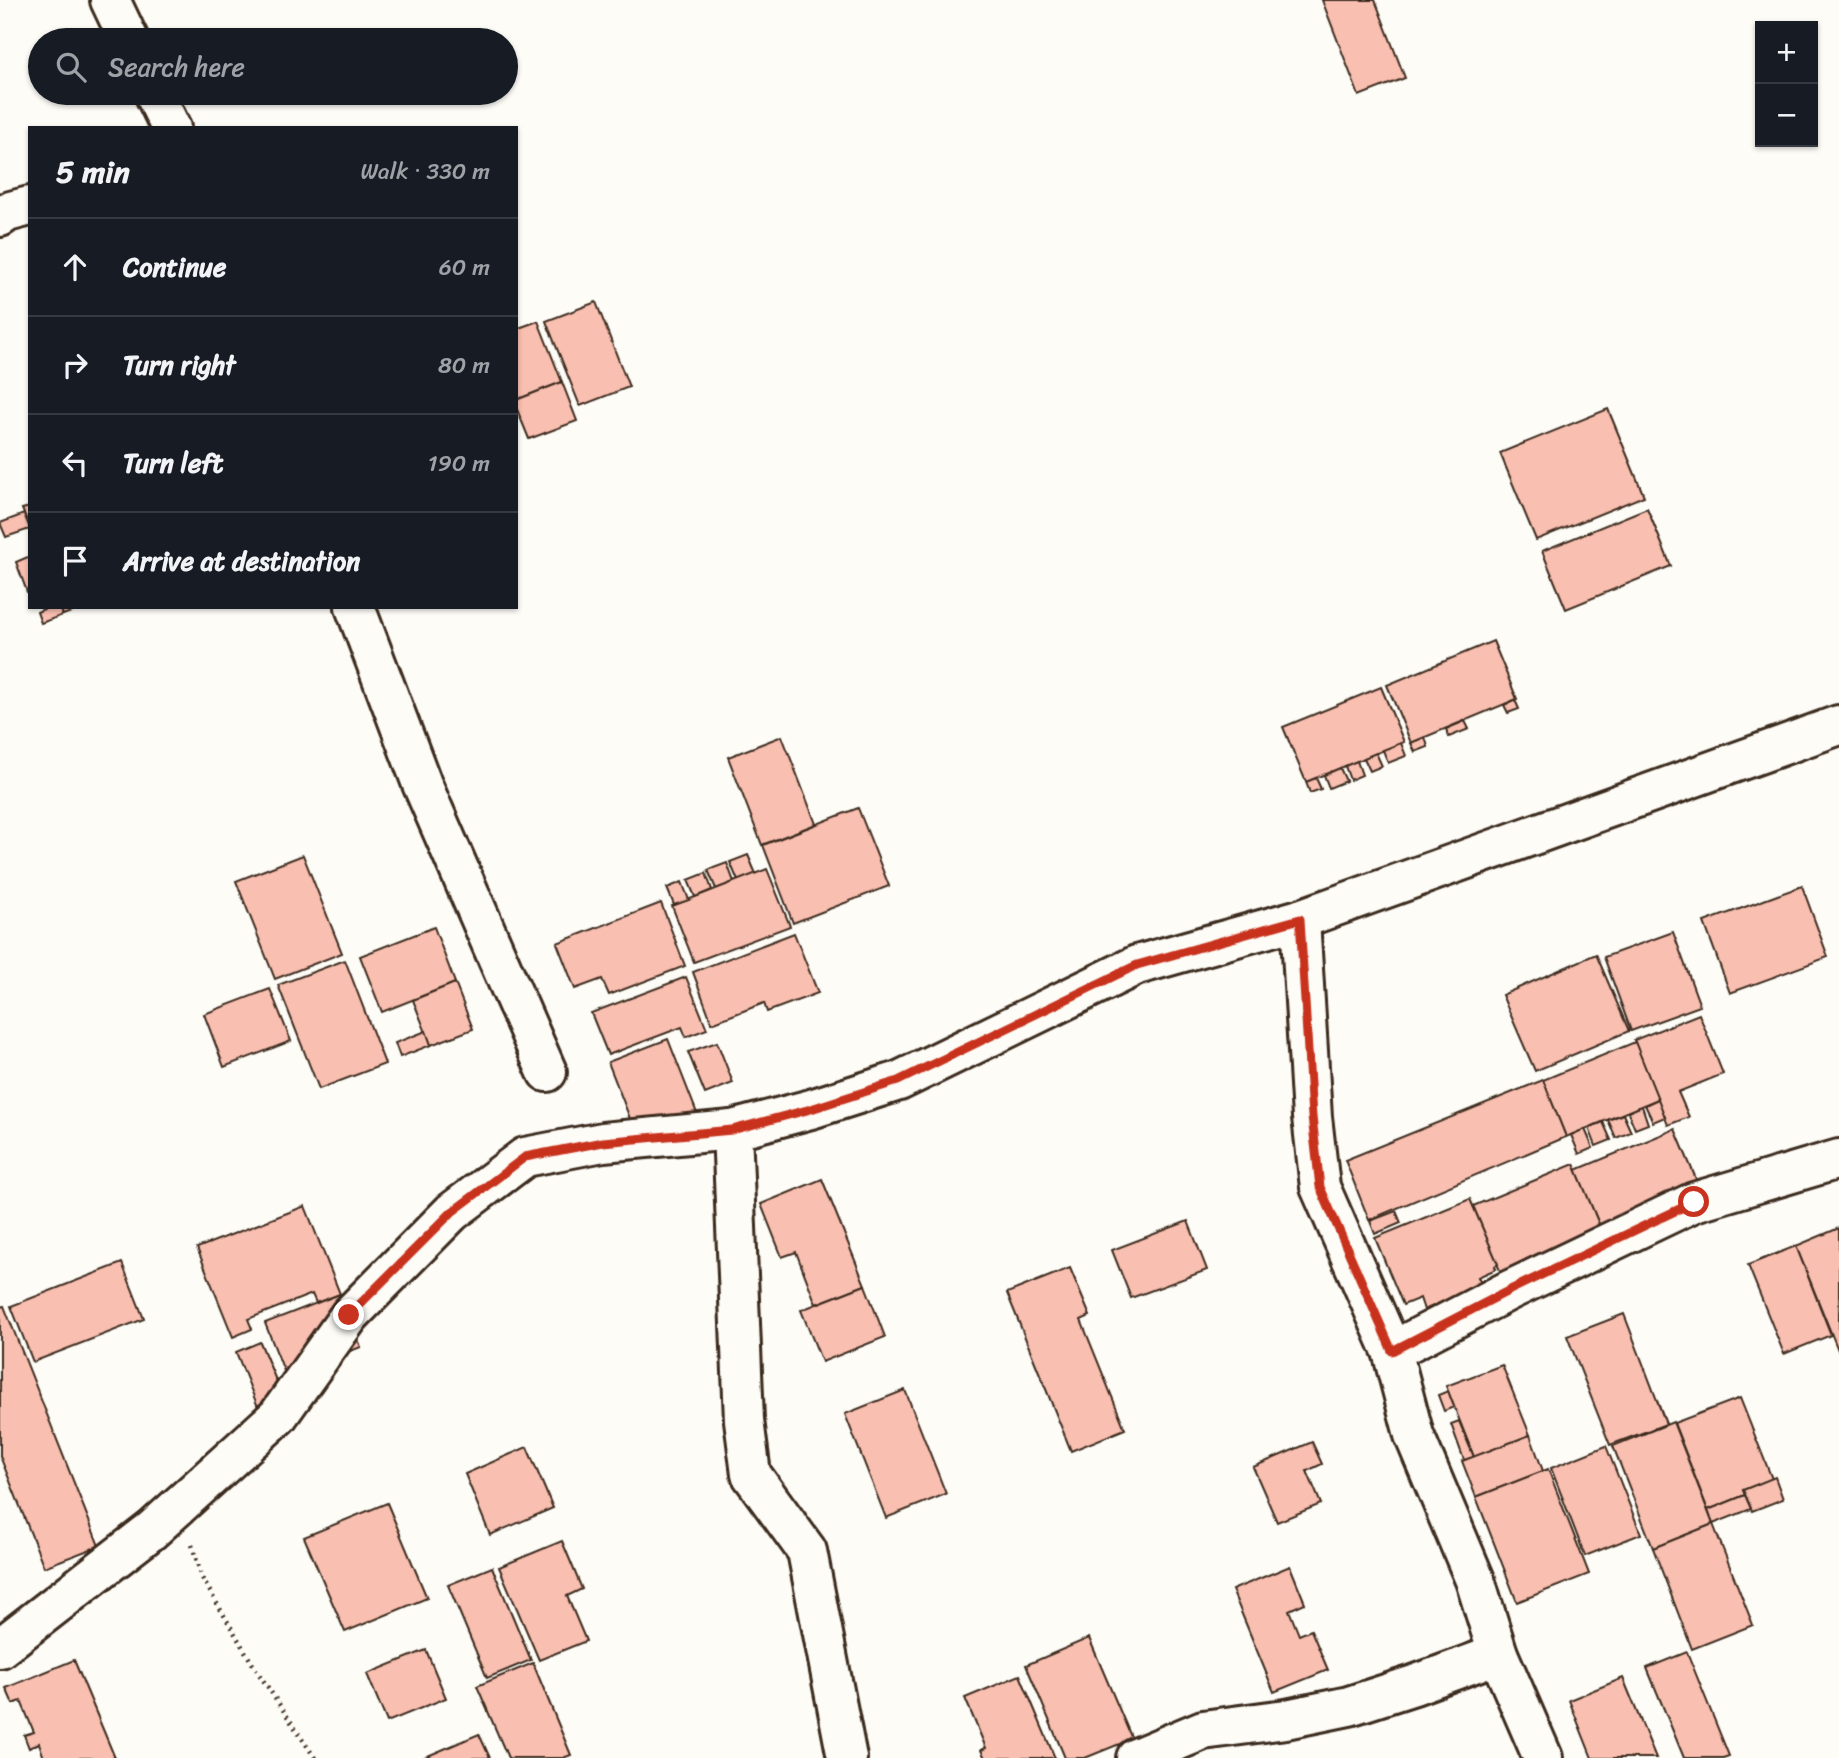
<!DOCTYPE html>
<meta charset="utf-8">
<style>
:root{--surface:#171b24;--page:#20242c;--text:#f1f3f6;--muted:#9ea1a6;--line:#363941}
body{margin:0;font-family:Sriracha,sans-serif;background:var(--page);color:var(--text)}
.controls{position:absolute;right:21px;top:21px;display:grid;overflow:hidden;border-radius:0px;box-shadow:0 2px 5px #0004}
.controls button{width:63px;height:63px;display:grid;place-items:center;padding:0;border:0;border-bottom:2px solid var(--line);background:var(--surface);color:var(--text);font:35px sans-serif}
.stop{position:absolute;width:21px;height:21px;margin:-16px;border:5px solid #c8321e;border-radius:50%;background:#fff}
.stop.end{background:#c8321e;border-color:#fff;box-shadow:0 2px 7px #0008}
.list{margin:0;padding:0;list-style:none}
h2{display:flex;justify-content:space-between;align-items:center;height:91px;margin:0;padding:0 28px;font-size:30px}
h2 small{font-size:23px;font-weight:400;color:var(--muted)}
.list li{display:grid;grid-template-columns:46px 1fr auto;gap:21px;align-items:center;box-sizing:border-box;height:98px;padding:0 28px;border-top:2px solid var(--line)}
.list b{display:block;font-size:26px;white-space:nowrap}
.list em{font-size:23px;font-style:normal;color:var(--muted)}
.icon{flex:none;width:38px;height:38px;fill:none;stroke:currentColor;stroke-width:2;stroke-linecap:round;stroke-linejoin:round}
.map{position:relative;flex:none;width:1839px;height:1758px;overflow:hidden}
.search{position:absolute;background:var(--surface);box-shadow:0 2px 5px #0004;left:28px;top:28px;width:490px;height:77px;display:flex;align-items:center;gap:18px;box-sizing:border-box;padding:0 24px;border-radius:38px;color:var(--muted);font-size:26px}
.panel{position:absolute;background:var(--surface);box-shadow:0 2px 5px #0004;left:28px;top:126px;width:490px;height:483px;border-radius:0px}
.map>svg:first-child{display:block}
.building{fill:#f9bfb1;stroke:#3b2a1e;stroke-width:2}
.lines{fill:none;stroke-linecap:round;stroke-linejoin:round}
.minor-casing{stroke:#3b2a1e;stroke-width:44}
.path{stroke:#3b2a1e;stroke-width:4.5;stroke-dasharray:2 5;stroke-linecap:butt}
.minor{stroke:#fdfcf7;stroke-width:38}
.route{stroke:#c8321e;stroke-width:9}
</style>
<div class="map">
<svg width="1839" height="1758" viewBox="0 0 1839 1758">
<rect width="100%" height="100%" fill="#fdfcf7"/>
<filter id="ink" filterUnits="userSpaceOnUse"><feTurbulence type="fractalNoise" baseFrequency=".0143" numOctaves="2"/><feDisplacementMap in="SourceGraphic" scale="14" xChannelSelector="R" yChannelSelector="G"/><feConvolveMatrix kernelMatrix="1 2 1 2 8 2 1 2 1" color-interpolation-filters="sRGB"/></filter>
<g filter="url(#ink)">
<g class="building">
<polygon points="1322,0 1375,0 1405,78 1359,96"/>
<polygon points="596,302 629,387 580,406 546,321"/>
<polygon points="538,321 562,382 516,400 516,329"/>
<polygon points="562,382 577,421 529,439 516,407 516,400"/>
<polygon points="1608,409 1644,496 1536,540 1500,453"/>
<polygon points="30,507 30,528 22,509"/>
<polygon points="1647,508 1671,566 1566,609 1542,551"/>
<polygon points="24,514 30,529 6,537 0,523"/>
<polygon points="30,556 30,591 27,592 16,562"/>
<polygon points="48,607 60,607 63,615 41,623 37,612"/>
<polygon points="60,607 85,607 63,615"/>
<polygon points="1493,641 1517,699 1411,743 1387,685"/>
<polygon points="1381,687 1404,742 1306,782 1283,727"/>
<polygon points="1515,700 1519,709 1508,713 1504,705"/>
<polygon points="1465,721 1469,729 1449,737 1446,729"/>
<polygon points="782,736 816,824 762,845 728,757"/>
<polygon points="1425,737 1428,747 1415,752 1411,743"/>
<polygon points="1401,743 1406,756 1388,763 1383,750"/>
<polygon points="1376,753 1382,766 1370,771 1364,758"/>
<polygon points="1357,761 1362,775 1350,780 1345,766"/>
<polygon points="1340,768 1346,781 1329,788 1324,775"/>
<polygon points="1316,778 1321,789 1310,793 1306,782"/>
<polygon points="858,808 889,886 793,923 763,845"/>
<polygon points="303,855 342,953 275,979 236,881"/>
<polygon points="748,855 756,874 738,881 730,862"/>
<polygon points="727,863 734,882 716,889 708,870"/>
<polygon points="767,869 790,926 694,962 672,906"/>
<polygon points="706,873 712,890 695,897 688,880"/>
<polygon points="682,882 689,900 674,905 667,888"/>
<polygon points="1802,886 1828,957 1730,993 1704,922"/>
<polygon points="661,903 685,966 609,995 602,979 575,989 557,943"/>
<polygon points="434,927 455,983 382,1012 360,956"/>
<polygon points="1673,932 1700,1006 1631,1031 1604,957"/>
<polygon points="794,933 818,993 767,1012 764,1003 712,1023 693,972"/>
<polygon points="1596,954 1629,1031 1535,1071 1502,995"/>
<polygon points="345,960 385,1064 319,1089 278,985"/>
<polygon points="686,977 707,1029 686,1037 682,1027 608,1055 591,1013"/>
<polygon points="455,983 473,1029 431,1045 413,1000"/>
<polygon points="270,989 291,1041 224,1067 204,1014"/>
<polygon points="1699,1014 1723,1074 1678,1092 1689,1117 1668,1125 1634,1040"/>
<polygon points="426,1031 431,1045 400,1057 395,1043"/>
<polygon points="668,1039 705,1134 645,1157 608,1062"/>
<polygon points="717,1042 733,1083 705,1094 688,1052"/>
<polygon points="1635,1042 1658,1099 1566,1137 1543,1080"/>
<polygon points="1543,1080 1566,1137 1369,1220 1345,1160"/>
<polygon points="1658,1099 1665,1117 1653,1122 1645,1105"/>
<polygon points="1642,1106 1648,1124 1635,1129 1628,1112"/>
<polygon points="1623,1114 1631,1132 1616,1138 1608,1120"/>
<polygon points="1603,1122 1611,1140 1596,1146 1589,1128"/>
<polygon points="1585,1129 1593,1148 1579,1154 1571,1135"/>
<polygon points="1675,1129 1699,1186 1600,1227 1576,1170"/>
<polygon points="1574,1164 1604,1236 1503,1278 1473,1206"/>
<polygon points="822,1179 865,1285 816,1304 796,1252 782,1257 761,1204"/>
<polygon points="1470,1199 1498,1264 1495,1266 1496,1269 1478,1277 1482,1285 1424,1310 1420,1298 1403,1305 1375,1238"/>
<polygon points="305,1206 340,1294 316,1303 312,1294 248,1319 252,1329 233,1337 197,1248"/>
<polygon points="1396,1211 1401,1223 1375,1234 1370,1221"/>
<polygon points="1188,1221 1207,1270 1131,1298 1112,1250"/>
<polygon points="1839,1228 1839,1349 1838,1350 1796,1246"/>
<polygon points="1796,1246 1831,1335 1784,1354 1748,1265"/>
<polygon points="122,1263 144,1319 33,1362 11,1306"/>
<polygon points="1070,1268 1090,1316 1081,1320 1125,1429 1071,1451 1007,1293"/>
<polygon points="865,1285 885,1337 822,1362 801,1310"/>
<polygon points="340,1294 361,1347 286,1376 265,1323"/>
<polygon points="4,1306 99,1546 44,1567 0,1456 0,1307"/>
<polygon points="1624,1314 1666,1424 1610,1445 1567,1336"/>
<polygon points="260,1342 285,1402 260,1412 236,1352"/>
<polygon points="1502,1365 1530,1435 1474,1457 1446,1386"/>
<polygon points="905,1390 946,1494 886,1518 845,1414"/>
<polygon points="1448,1391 1454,1407 1444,1411 1438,1395"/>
<polygon points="1740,1398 1772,1479 1743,1490 1745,1495 1708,1510 1674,1423"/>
<polygon points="1459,1421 1474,1457 1464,1460 1451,1424"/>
<polygon points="1673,1422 1713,1524 1653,1548 1613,1446"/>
<polygon points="1530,1435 1543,1471 1476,1497 1462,1461"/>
<polygon points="1312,1442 1322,1464 1307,1471 1321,1504 1277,1522 1253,1467"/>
<polygon points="1606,1446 1641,1534 1585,1556 1551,1468"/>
<polygon points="527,1447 553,1508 490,1535 465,1474"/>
<polygon points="1548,1469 1589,1574 1517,1602 1476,1497"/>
<polygon points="1775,1477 1783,1499 1752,1511 1743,1490"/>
<polygon points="1745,1495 1751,1509 1713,1524 1708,1510"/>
<polygon points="387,1503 427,1598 345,1632 304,1537"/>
<polygon points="1713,1524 1753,1625 1692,1649 1653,1548"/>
<polygon points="562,1541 582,1589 567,1596 586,1641 539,1660 499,1567"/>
<polygon points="1290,1566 1305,1603 1289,1610 1299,1635 1311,1630 1328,1670 1274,1692 1232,1590"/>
<polygon points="492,1567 531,1660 487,1678 448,1585"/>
<polygon points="1089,1638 1132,1739 1085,1758 1065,1758 1026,1665"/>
<polygon points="426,1650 446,1698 387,1722 367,1674"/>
<polygon points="1687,1652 1729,1756 1723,1758 1684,1758 1647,1668"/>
<polygon points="74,1660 115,1758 44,1758 39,1743 29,1748 24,1735 34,1732 21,1701 13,1704 6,1688"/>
<polygon points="533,1663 571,1755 563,1758 508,1758 477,1686"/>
<polygon points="1020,1675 1055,1758 985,1758 981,1750 986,1748 965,1698"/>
<polygon points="1623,1678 1656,1758 1592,1758 1569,1700"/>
<polygon points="479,1734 490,1758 423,1758"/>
</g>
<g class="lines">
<g class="minor-casing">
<g id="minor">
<polyline points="110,0 129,40"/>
<polyline points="154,93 171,128"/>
<polyline points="0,217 7,212 30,206"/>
<polyline points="355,607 422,784 547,1072"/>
<polyline points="1300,919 1312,1117 1320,1187 1392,1351 1414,1435 1475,1580 1498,1654 1543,1758"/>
<polyline points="732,1130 744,1420 751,1474 807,1551 847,1758"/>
<polyline points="1392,1351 1510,1290 1694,1202 1839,1159"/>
<polyline points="0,1648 152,1530 278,1416 350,1315 452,1212 525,1157 603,1142 732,1130 811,1109 899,1081 1137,965 1300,919 1839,725"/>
<polyline points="1136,1758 1203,1730 1286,1719 1349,1706 1414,1685 1498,1654"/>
</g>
</g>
<polyline class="path" points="192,1545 202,1578 255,1668 315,1758"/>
<use href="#minor" class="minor"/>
</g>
</g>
<g class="lines" filter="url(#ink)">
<polyline class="route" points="349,1315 452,1212 525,1157 603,1142 732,1130 811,1109 898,1081 1137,965 1300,919 1312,1117 1320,1187 1392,1351 1510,1290 1694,1202"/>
</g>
</svg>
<div class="controls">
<button>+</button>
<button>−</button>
</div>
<div class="stop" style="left:1694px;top:1202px"></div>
<div class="stop end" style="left:349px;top:1315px"></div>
<div class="search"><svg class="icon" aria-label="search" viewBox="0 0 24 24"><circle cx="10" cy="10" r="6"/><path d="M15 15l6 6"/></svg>Search here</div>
<section class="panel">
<h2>5 min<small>Walk · 330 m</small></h2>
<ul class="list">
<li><svg class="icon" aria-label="ahead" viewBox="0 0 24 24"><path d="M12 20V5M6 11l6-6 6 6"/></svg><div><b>Continue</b></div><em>60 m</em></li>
<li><svg class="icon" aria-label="right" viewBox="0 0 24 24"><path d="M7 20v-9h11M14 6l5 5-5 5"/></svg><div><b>Turn right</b></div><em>80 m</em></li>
<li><svg class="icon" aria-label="left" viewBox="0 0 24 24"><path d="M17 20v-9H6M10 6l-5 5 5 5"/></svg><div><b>Turn left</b></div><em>190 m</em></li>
<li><svg class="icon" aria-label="arrive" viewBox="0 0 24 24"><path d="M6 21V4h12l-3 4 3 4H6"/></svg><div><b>Arrive at destination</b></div></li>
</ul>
</section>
</div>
